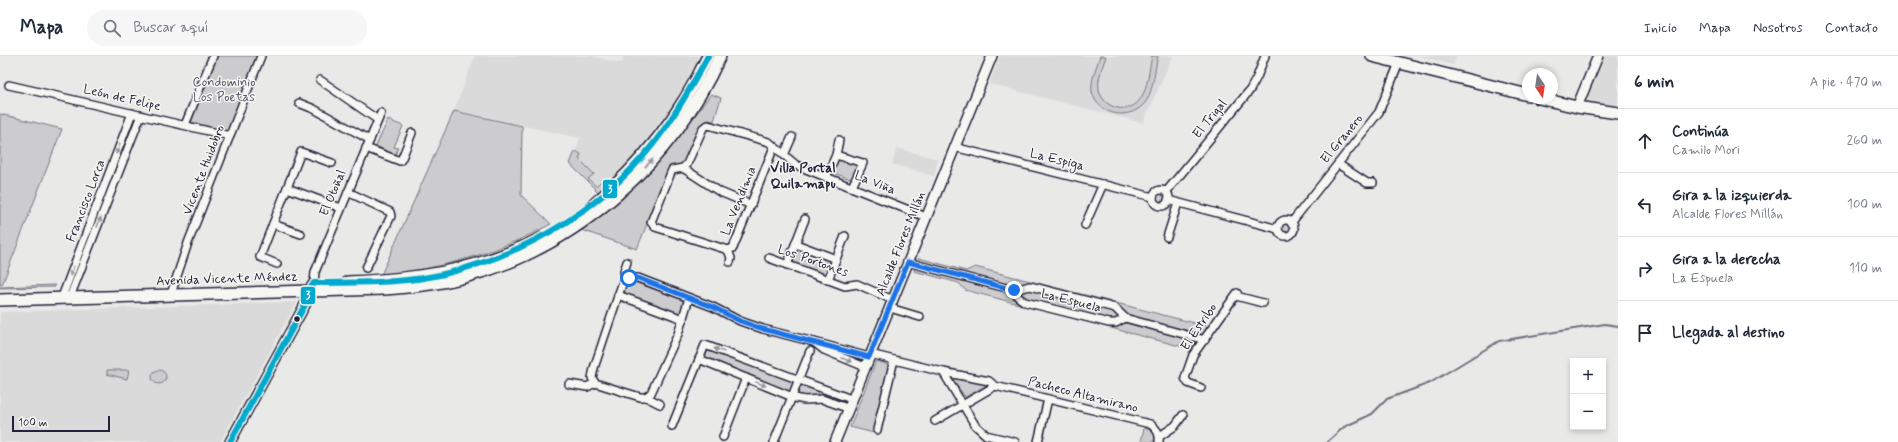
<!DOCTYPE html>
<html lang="es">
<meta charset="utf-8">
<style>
:root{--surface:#fff;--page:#f6f6f7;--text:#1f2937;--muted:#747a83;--line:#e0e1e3}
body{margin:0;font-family:Mynerve,sans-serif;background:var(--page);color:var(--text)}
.controls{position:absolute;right:12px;bottom:12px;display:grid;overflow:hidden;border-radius:0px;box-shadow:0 2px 6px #0003}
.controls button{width:36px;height:36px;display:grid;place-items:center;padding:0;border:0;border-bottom:1px solid var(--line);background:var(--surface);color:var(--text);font:20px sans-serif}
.compass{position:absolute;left:1522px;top:12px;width:36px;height:36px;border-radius:50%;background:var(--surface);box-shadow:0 2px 6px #0003;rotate:167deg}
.scale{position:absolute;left:12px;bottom:10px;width:98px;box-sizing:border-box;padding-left:4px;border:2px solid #22223b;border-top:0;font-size:11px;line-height:14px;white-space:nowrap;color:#22223b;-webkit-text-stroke:3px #f6f6f2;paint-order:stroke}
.stop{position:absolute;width:12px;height:12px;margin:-9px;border:3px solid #1a73e8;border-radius:50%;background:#fff}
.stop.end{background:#1a73e8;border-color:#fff;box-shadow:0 1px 4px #0008}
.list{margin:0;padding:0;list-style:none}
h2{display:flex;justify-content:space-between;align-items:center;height:52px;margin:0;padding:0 16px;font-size:17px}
h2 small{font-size:13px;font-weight:400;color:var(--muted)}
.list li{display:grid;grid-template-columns:26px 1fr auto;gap:12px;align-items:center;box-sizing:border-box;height:64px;padding:0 16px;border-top:1px solid var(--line)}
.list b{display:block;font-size:15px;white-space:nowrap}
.list p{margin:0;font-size:13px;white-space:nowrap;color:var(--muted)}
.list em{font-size:13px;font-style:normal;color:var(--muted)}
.icon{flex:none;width:22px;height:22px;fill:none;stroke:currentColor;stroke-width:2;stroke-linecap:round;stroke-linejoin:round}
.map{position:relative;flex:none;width:1618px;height:386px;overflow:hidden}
header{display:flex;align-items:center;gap:24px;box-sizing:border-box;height:56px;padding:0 20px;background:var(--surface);border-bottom:1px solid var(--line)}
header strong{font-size:19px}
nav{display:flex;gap:22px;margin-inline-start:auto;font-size:14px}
.search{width:280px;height:36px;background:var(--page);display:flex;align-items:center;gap:10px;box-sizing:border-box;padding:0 14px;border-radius:22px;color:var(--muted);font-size:15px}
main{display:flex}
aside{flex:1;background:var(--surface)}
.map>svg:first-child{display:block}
.built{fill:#dadada}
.green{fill:#ccccce;stroke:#777784}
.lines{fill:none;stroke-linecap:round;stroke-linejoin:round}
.stream{stroke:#71717f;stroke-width:2}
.minor-casing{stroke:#22223b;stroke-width:10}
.tertiary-casing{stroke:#22223b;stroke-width:12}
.secondary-casing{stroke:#22223b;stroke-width:14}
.minor{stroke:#f6f6f2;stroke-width:7}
.tertiary{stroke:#f6f6f2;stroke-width:9}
.secondary{stroke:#f6f6f2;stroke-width:11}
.bus-1-casing{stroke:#f6f6f2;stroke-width:9}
.bus-1{stroke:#00a9ce;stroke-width:6}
.oneway{fill:#9797a0}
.route{stroke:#1a73e8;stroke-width:5}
.bus-dot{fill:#22223b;stroke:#f6f6f2;stroke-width:1.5}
.labels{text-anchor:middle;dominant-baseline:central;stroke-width:3;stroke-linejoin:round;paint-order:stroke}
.park-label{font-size:13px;fill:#555567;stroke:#f6f6f2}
.street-label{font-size:13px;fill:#22223b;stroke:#f6f6f2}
.neighbourhood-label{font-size:14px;font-weight:bold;fill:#22223b;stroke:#f6f6f2}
.line-badge{stroke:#f6f6f2;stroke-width:1.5}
.badge-label{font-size:11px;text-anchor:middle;font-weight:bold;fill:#fff}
</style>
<header>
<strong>Mapa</strong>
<div class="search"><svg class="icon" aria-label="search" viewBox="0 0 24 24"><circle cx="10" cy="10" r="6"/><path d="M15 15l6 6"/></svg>Buscar aquí</div>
<nav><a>Inicio</a><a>Mapa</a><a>Nosotros</a><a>Contacto</a></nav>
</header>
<main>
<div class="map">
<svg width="1618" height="386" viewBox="0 0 1618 386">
<rect width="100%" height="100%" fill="#e9e9e7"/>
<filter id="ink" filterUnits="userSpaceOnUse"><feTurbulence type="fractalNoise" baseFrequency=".025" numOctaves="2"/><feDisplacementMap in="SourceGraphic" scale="8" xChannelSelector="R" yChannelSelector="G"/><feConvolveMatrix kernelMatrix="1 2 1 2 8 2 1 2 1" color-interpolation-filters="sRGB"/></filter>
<g filter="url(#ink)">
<g class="built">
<polygon points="475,0 591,0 622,7 624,0 701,0 688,30 666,62 642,94 599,137 570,108 580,82 454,55"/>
<polygon points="1000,0 1173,0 1143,67 989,28"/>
<polygon points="1420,0 1457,0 1453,9"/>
<polygon points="1601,0 1618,0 1618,51 1582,47"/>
<polygon points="897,92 938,103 934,120 892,108"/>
<polygon points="297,246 220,386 0,386 0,256"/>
</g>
<g class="green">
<polygon points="217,0 257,0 228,75 191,66"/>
<path d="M1100,0H1106C1103,10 1097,23 1099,33C1102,53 1130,60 1141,42C1148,31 1149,13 1152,0H1158C1155,12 1153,34 1147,44C1133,66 1098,61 1092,36C1090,25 1097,10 1100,0Z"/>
<path d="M711,38L721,42L714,65L709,64L701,68L685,105L680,109L670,111L637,193L581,174C632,135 674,90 711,38Z"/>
<path d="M454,55L522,70L521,139L551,168C497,197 441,213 381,219Z"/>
<polygon points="0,58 62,73 2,229 0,229"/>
<polygon points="133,62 136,63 109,131 107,130"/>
<polygon points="388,64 403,70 394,91 398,92 395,99 376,90"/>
<polygon points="575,95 581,98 579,103 594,118 588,123 596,130 601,125 606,130 599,137 570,108"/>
<polygon points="838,102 860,109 853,124 831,116"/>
<polygon points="105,136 108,137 84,196 81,195"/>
<circle cx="1161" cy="142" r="5.5"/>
<circle cx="1286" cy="173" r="5.5"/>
<polygon points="799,191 831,204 825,219 793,207"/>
<polygon points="919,202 966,215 975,211 1210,271 1204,280 1128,261 1117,251 1025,227 1010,230 917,206"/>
<polygon points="915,212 1009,237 1018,245 1114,271 1125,267 1197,285 1195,294 965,234 959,227 914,215"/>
<polygon points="634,226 678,242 683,245 683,255 680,258 675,256 625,238 624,233 627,227"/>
<polygon points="55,229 55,231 0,232 0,231"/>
<polygon points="1025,233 1117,257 1118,260 1117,264 1113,265 1022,242 1020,239 1021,234"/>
<polygon points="708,294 819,334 817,339 802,341 789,336 705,301"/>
<polygon points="876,305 890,309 874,377 850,371"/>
<polygon points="107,314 129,314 127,323 107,318"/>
<circle cx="159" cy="321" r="7"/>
<polygon points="950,319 989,328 965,341"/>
<path d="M1144,372C1153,374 1156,377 1154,386H1141Z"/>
</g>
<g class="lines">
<polyline class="stream" points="1327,386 1344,371 1372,358 1387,343 1430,327 1499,285 1605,268 1618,270"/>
<g class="minor-casing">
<g id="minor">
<polyline points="320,24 378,64"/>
<polyline points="9,29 230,80"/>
<polyline points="299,47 314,53 370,84"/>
<polyline points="185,69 213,0"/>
<polyline points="954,91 1153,141"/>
<polyline points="366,92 400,105 402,102 412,77"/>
<polyline points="784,99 792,81"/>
<polyline points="836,99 839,84"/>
<polyline points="1338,108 1367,127 1373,127"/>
<polyline points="683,112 720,136 751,149"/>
<polyline points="826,121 836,99 863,107 852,131"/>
<polyline points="287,132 341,152"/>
<circle cx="1161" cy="142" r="8"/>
<polyline points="348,136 390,156 391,160 366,212"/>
<polyline points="1166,136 1250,34 1257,21 1265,0"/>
<polyline points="1168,144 1278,173"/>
<circle cx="1286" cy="172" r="8"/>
<polyline points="1291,167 1379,56 1399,7"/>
<polyline points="273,168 301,178"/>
<polyline points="1085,169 1103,128"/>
<polyline points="1167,181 1178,147"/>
<polyline points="796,188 836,203"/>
<polyline points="728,194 655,171 651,166 672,114 683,112 687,108 703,72 708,69 769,86 796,109 926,161"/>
<polyline points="728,194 733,192 774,91"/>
<polyline points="728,194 731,202 730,206"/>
<polyline points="769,202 845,230 857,228 893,244"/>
<polyline points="907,206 1014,234 1030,230 1115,252 1125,262 1205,284"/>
<polyline points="277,208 260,201 301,96 332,107"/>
<polyline points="787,209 805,163"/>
<polyline points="626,224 624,215 627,206"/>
<polyline points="828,224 845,180"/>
<polyline points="314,227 315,216 381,57"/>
<polyline points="1014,234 1018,241 1025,246 1109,267 1116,267 1125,262"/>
<polyline points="171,238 188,187 261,0"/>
<polyline points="618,239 683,263"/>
<polyline points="1236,240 1263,247"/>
<polyline points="62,241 132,57"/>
<polyline points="70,241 141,59"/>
<polyline points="689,242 678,278 651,337 646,341 640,341 595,327 592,322 594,312 619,237 623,226 629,222 638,222 713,251 740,265 763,273 814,286"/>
<polyline points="890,252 920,261"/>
<polyline points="870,298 943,316 975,369 986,379 1015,386"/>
<polyline points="699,303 795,342 805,344 822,343 847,352"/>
<polyline points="865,311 824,294 814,286 869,301"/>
<path d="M943,316L989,325L995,330L1150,368C1157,373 1160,377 1159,386"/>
<polyline points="569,328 587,331 595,327"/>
<polyline points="1201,332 1188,327 1185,322 1193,299 1237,237"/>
<polyline points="646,341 660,348"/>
<polyline points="935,365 995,330"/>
<polyline points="672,370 705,289 851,343"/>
<polyline points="877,374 894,304"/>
<polyline points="1160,380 1175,370 1183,359"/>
<polyline points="723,381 746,322"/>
<polyline points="774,386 810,295"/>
<polyline points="1038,386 1048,343"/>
</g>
</g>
<g class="tertiary-casing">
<g id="tertiary">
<polyline points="1577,51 1598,0"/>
<polyline points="230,386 306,247 309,234 314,227"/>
<polyline points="835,386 992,0"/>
</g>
</g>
<g class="secondary-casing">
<g id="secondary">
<polyline points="1372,0 1528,39"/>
<polyline points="1539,42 1577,51 1618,57"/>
<path d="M592,150C641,109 681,58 708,0"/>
<path d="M348,226C421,223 476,215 542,182"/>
<path d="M0,244L384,233C412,231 441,228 468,220C579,190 673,104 720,0"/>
</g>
</g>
<use href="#minor" class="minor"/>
<use href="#tertiary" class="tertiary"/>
<use href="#secondary" class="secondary"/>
<g class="bus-1-casing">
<path id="bus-1" d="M230,386L306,247L309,234L314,227C357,226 402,228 444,218C530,197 611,148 663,75C680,51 694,26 708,0"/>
</g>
<use href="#bus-1" class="bus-1"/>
</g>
<defs><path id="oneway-solid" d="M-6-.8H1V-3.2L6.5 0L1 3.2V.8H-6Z"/></defs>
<g class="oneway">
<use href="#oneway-solid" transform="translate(118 93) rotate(111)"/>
<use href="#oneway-solid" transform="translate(649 107) rotate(-47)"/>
<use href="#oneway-solid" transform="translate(99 166) rotate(-69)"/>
<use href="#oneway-solid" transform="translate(72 215) rotate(111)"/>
<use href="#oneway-solid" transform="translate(719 294) rotate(-160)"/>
<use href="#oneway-solid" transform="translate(847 304) rotate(22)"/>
<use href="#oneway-solid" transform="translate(761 328) rotate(22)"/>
</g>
</g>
<g class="lines" filter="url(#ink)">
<polyline class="route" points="629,222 638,222 713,251 740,265 763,273 869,301 908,206 1014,234"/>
</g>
<circle class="bus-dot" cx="297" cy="263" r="3.5"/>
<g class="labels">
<g class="park-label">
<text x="224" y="26">Condominio<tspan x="224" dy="15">Los Poetas</tspan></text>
</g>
<g class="street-label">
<text transform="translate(122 42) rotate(13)">León de Felipe</text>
<text transform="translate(1210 63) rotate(-51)">El Trigal</text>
<text transform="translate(1342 83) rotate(-51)">El Granero</text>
<text transform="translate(1057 104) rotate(14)">La Espiga</text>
<text transform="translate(204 114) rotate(-69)">Vicente Huidobro</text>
<text transform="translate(875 127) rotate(22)">La Viña</text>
<text transform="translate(333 137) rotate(-67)">El Otoñal</text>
<text transform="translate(86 145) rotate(-69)">Francisco Lorca</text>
<text transform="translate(739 145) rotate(-68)">La Vendimia</text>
<text transform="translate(901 188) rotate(-68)">Alcalde Flores Millán</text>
<text transform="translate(813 205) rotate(19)">Los Portones</text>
<text transform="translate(227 223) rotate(-2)">Avenida Vicente Méndez</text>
<text transform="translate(1071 245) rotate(14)">La Espuela</text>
<text transform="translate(1199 271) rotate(-56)">El Estribo</text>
<text transform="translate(1083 339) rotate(14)">Pacheco Altamirano</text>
</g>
<g class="neighbourhood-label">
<text x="803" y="112">Villa Portal<tspan x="803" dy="16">Quilamapu</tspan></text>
</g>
</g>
<g class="line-badge">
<rect x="602" y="123" width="16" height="20" rx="4" fill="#00a9ce"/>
<rect x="300" y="230" width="16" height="19" rx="4" fill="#00a9ce"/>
</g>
<g class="badge-label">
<text x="610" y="137">3</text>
<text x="308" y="243">3</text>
</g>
</svg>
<div class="controls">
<button>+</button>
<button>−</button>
</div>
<svg class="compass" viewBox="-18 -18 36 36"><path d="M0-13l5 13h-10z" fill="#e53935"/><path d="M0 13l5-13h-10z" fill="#747a83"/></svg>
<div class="scale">100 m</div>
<div class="stop" style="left:629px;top:222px"></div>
<div class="stop end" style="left:1014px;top:234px"></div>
</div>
<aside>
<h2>6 min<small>A pie · 470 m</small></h2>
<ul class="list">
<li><svg class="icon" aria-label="ahead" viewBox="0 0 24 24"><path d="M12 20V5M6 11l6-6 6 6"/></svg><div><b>Continúa</b><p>Camilo Mori</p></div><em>260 m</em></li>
<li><svg class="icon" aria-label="left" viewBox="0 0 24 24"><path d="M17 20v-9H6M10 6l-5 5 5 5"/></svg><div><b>Gira a la izquierda</b><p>Alcalde Flores Millán</p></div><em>100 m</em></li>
<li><svg class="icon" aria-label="right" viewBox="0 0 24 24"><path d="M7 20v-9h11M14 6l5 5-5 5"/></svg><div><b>Gira a la derecha</b><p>La Espuela</p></div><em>110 m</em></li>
<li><svg class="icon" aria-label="arrive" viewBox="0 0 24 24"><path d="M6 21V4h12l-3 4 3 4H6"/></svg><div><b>Llegada al destino</b></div></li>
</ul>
</aside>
</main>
